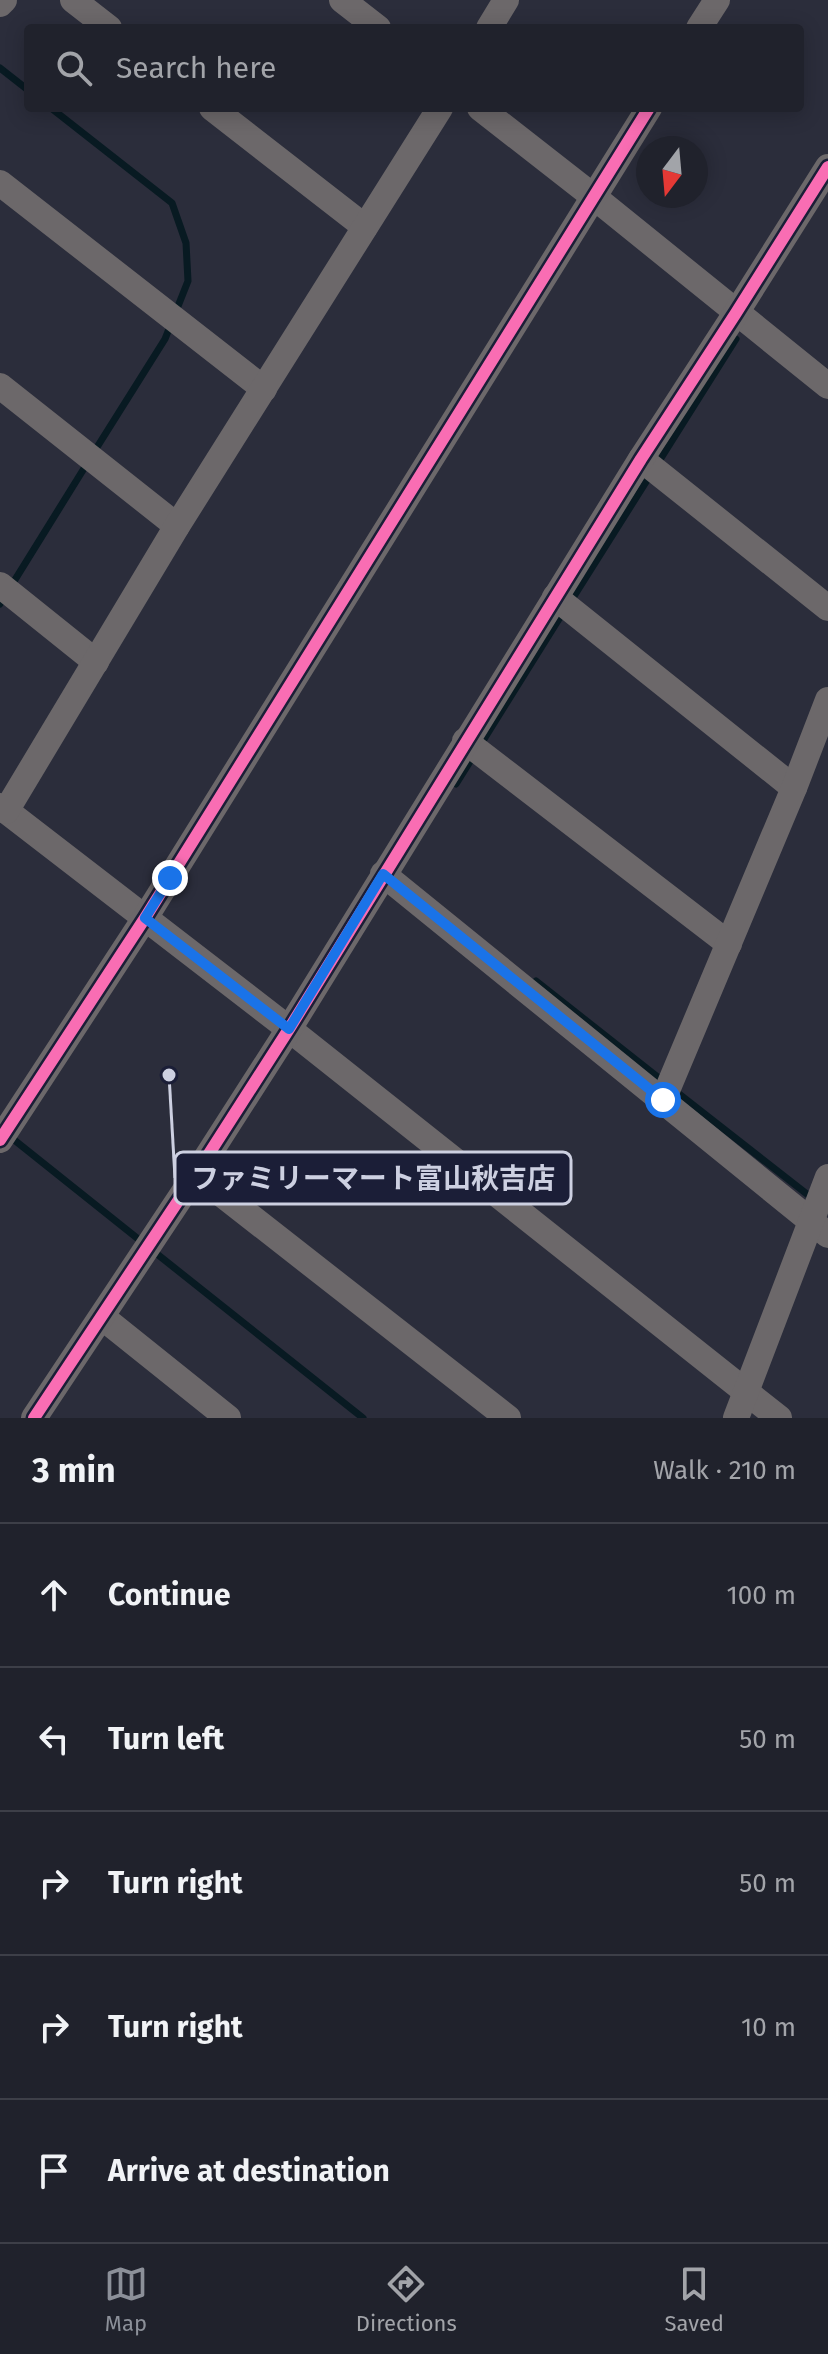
<!DOCTYPE html>
<meta charset="utf-8">
<style>
:root{--surface:#20222c;--page:#282a34;--text:#f1f3f6;--muted:#a2a4a9;--line:#3d3f48;--accent:#8c9099}
body{margin:0;font-family:"Fira Sans","Noto Sans JP",sans-serif;background:var(--page);color:var(--text)}
.compass{position:absolute;left:636px;top:136px;width:72px;height:72px;border-radius:50%;background:var(--surface);box-shadow:0 4px 20px #0003;rotate:196deg}
.stop{position:absolute;width:24px;height:24px;margin:-18px;border:6px solid #1a73e8;border-radius:50%;background:#fff}
.stop.end{background:#1a73e8;border-color:#fff;box-shadow:0 2px 8px #0008}
.list{margin:0;padding:0;list-style:none}
h2{display:flex;justify-content:space-between;align-items:center;height:104px;margin:0;padding:0 32px;font-size:34px}
h2 small{font-size:26px;font-weight:400;color:var(--muted)}
.list li{display:grid;grid-template-columns:52px 1fr auto;gap:24px;align-items:center;box-sizing:border-box;height:144px;padding:0 32px;border-top:2px solid var(--line)}
.list b{display:block;font-size:30px;white-space:nowrap}
.list em{font-size:26px;font-style:normal;color:var(--muted)}
.icon{flex:none;width:44px;height:44px;fill:none;stroke:currentColor;stroke-width:2;stroke-linecap:round;stroke-linejoin:round}
.map{position:relative;flex:none;width:828px;height:1418px;overflow:hidden}
.search{position:absolute;background:var(--surface);box-shadow:0 4px 20px #0003;left:24px;right:24px;top:24px;height:88px;display:flex;align-items:center;gap:20px;box-sizing:border-box;padding:0 28px;border-radius:8px;color:var(--muted);font-size:30px}
.sheet{height:824px;background:var(--surface)}
nav{display:flex;justify-content:space-around;align-items:center;box-sizing:border-box;height:112px;border-top:2px solid var(--line);background:var(--surface);font-size:22px;color:var(--muted)}
nav a{display:grid;justify-items:center;gap:4px}
nav .on{color:var(--accent)}
.map>svg:first-child{display:block}
.lines{fill:none;stroke-linecap:round;stroke-linejoin:round}
.stream{stroke:#081a22;stroke-width:7}
.minor{stroke:#6c686a;stroke-width:26}
.cycleway-casing{stroke:#1b1e37;stroke-width:17}
.cycleway{stroke:#f96db3;stroke-width:12}
.route{stroke:#1a73e8;stroke-width:10}
.leader{fill:none;stroke:#cdd0e1;stroke-width:3}
.callout-dot{fill:#cdd0e1;stroke:#1b1e37;stroke-width:3}
.callout{fill:#1b1e37;stroke:#cdd0e1;stroke-width:3}
.callout-label{font-size:28px;text-anchor:middle;font-weight:bold;fill:#cdd0e1}
</style>
<div class="map">
<svg width="828" height="1418" viewBox="0 0 828 1418">
<rect width="100%" height="100%" fill="#2b2d3b"/>
<g class="lines">
<g class="stream">
<polyline points="0,68 28,90"/>
<polyline points="51,108 172,203 186,243 188,281 165,339 94,452"/>
<polyline points="571,601 736,339"/>
<polyline points="0,604 88,462"/>
<polyline points="456,784 564,611"/>
<polyline points="536,981 664,1082"/>
<polyline points="674,1090 812,1198"/>
<polyline points="8,1135 142,1242"/>
<polyline points="152,1250 363,1418"/>
</g>
<g class="minor">
<polyline points="73,0 109,28"/>
<polyline points="342,0 378,28"/>
<polyline points="0,4 4,0"/>
<polyline points="489,28 506,0"/>
<polyline points="699,28 717,0"/>
<polyline points="212,108 365,227"/>
<polyline points="480,108 594,197 828,386"/>
<polyline points="0,183 264,389"/>
<polyline points="0,386 177,526"/>
<polyline points="641,459 828,608"/>
<polyline points="0,585 96,662"/>
<polyline points="555,597 794,788"/>
<polyline points="465,741 729,944"/>
<polyline points="0,806 289,1029 779,1418"/>
<polyline points="6,811 177,526 440,108"/>
<polyline points="383,874 828,1235"/>
<polyline points="663,1100 794,788 828,700"/>
<polyline points="0,1140 145,918 649,108"/>
<polyline points="196,1174 508,1418"/>
<polyline points="102,1317 228,1418"/>
<polyline points="34,1418 196,1174 289,1029 641,459 736,313 828,167"/>
<polyline points="736,1418 828,1177"/>
</g>
<g class="cycleway-casing">
<g id="cycleway">
<polyline points="0,1140 145,918 649,108"/>
<polyline points="34,1418 196,1174 289,1029 641,459 736,313 828,167"/>
</g>
</g>
<use href="#cycleway" class="cycleway"/>
</g>
<g class="lines">
<polyline class="route" points="170,878 145,918 289,1029 383,874 663,1100"/>
</g>
<path class="leader" d="M169 1075L175 1178"/>
<circle class="callout-dot" cx="169" cy="1075" r="8"/>
<rect class="callout" x="175" y="1152" width="396" height="52" rx="8"/>
<g class="callout-label">
<text x="373" y="1188">ファミリーマート富山秋吉店</text>
</g>
</svg>
<svg class="compass" viewBox="-18 -18 36 36"><path d="M0-13l5 13h-10z" fill="#e53935"/><path d="M0 13l5-13h-10z" fill="#a2a4a9"/></svg>
<div class="stop" style="left:663px;top:1100px"></div>
<div class="stop end" style="left:170px;top:878px"></div>
<div class="search"><svg class="icon" aria-label="search" viewBox="0 0 24 24"><circle cx="10" cy="10" r="6"/><path d="M15 15l6 6"/></svg>Search here</div>
</div>
<section class="sheet">
<h2>3 min<small>Walk · 210 m</small></h2>
<ul class="list">
<li><svg class="icon" aria-label="ahead" viewBox="0 0 24 24"><path d="M12 20V5M6 11l6-6 6 6"/></svg><div><b>Continue</b></div><em>100 m</em></li>
<li><svg class="icon" aria-label="left" viewBox="0 0 24 24"><path d="M17 20v-9H6M10 6l-5 5 5 5"/></svg><div><b>Turn left</b></div><em>50 m</em></li>
<li><svg class="icon" aria-label="right" viewBox="0 0 24 24"><path d="M7 20v-9h11M14 6l5 5-5 5"/></svg><div><b>Turn right</b></div><em>50 m</em></li>
<li><svg class="icon" aria-label="right" viewBox="0 0 24 24"><path d="M7 20v-9h11M14 6l5 5-5 5"/></svg><div><b>Turn right</b></div><em>10 m</em></li>
<li><svg class="icon" aria-label="arrive" viewBox="0 0 24 24"><path d="M6 21V4h12l-3 4 3 4H6"/></svg><div><b>Arrive at destination</b></div></li>
</ul>
</section>
<nav>
<a class="on"><svg class="icon" aria-label="map" viewBox="0 0 24 24"><path d="M3 6l6-2 6 2 6-2v14l-6 2-6-2-6 2zM9 4v14M15 6v14"/></svg>Map</a>
<a><svg class="icon" aria-label="directions" viewBox="0 0 24 24"><path d="M12 3l9 9-9 9-9-9zM9 14v-3h6M13 9l2 2-2 2"/></svg>Directions</a>
<a><svg class="icon" aria-label="saved" viewBox="0 0 24 24"><path d="M7 4h10v16l-5-4-5 4z"/></svg>Saved</a>
</nav>
